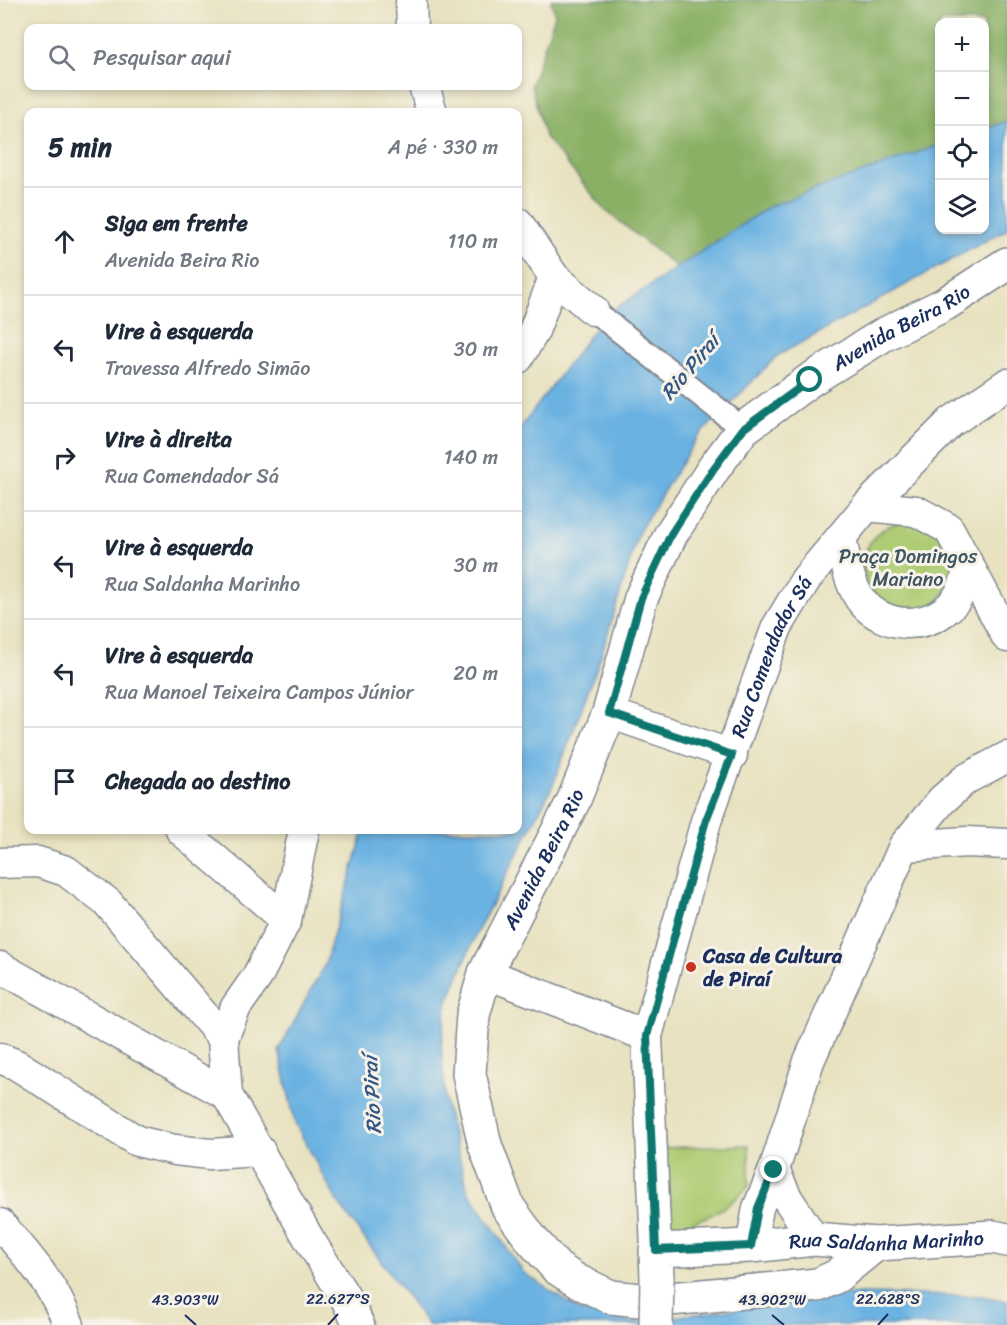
<!DOCTYPE html>
<html lang="pt">
<meta charset="utf-8">
<style>
:root{--surface:#fff;--page:#f2f2f3;--text:#1f2937;--muted:#747a83;--line:#e0e1e3}
body{margin:0;font-family:Sriracha,sans-serif;background:var(--page);color:var(--text)}
.controls{position:absolute;right:18px;top:18px;display:grid;overflow:hidden;border-radius:12px;box-shadow:0 3px 9px #0003}
.controls button{width:54px;height:54px;display:grid;place-items:center;padding:0;border:0;border-bottom:2px solid var(--line);background:var(--surface);color:var(--text);font:30px sans-serif}
.stop{position:absolute;width:18px;height:18px;margin:-14px;border:4px solid #0f766e;border-radius:50%;background:#fff}
.stop.end{background:#0f766e;border-color:#fff;box-shadow:0 2px 6px #0008}
.list{margin:0;padding:0;list-style:none}
h2{display:flex;justify-content:space-between;align-items:center;height:78px;margin:0;padding:0 24px;font-size:26px}
h2 small{font-size:20px;font-weight:400;color:var(--muted)}
.list li{display:grid;grid-template-columns:39px 1fr auto;gap:18px;align-items:center;box-sizing:border-box;height:108px;padding:0 24px;border-top:2px solid var(--line)}
.list b{display:block;font-size:22px;white-space:nowrap}
.list p{margin:0;font-size:20px;white-space:nowrap;color:var(--muted)}
.list em{font-size:20px;font-style:normal;color:var(--muted)}
.icon{flex:none;width:33px;height:33px;fill:none;stroke:currentColor;stroke-width:2;stroke-linecap:round;stroke-linejoin:round}
.map{position:relative;flex:none;width:1007px;height:1325px;overflow:hidden}
.search{position:absolute;background:var(--surface);box-shadow:0 3px 9px #0003;left:24px;top:24px;width:498px;height:66px;display:flex;align-items:center;gap:15px;box-sizing:border-box;padding:0 21px;border-radius:12px;color:var(--muted);font-size:22px}
.panel{position:absolute;background:var(--surface);box-shadow:0 3px 9px #0003;left:24px;top:108px;width:498px;height:726px;border-radius:12px}
.map>svg:first-child{display:block}
.green{fill:#aecc73;stroke:#647e68;stroke-width:1.5}
.forest{fill:#8ab065;stroke:#527062;stroke-width:1.5}
.water{fill:#6bb2e2;stroke:#4370a0;stroke-width:1.5}
.lines{fill:none;stroke-linecap:round;stroke-linejoin:round}
.pedestrian-casing{stroke:#82888f;stroke-width:26}
.minor-casing{stroke:#82888f;stroke-width:33}
.tertiary-casing{stroke:#82888f;stroke-width:36}
.pedestrian{stroke:#fff;stroke-width:22}
.minor{stroke:#fff;stroke-width:30}
.tertiary{stroke:#fff;stroke-width:33}
.tertiary-bridge-casing{stroke:#82888f;stroke-width:36;stroke-linecap:butt}
.tertiary-bridge{stroke:#fff;stroke-width:33}
.route{stroke:#0f766e;stroke-width:8}
.ticks{fill:none;stroke:#1b2f5e;stroke-width:2}
.poi-dot{fill:#c8321e;stroke:#f7f3e8;stroke-width:2}
.labels{text-anchor:middle;dominant-baseline:central;stroke-width:6;stroke-linejoin:round;paint-order:stroke}
.street-label{font-size:20px;fill:#1b2f5e;stroke:#f7f3e8}
.park-label{font-size:20px;fill:#405663;stroke:#f7f3e8}
.poi-label{font-size:20px;font-weight:bold;fill:#1b2f5e;stroke:#f7f3e8;text-anchor:start}
.water-label{font-size:21px;font-style:italic;fill:#335686;stroke:#f7f3e8}
.ticks-label{font-size:15px;text-anchor:middle;fill:#1b2f5e;stroke:#f7f3e8;stroke-width:6;stroke-linejoin:round;paint-order:stroke}
</style>
<div class="map">
<svg width="1007" height="1325" viewBox="0 0 1007 1325">
<rect width="100%" height="100%" fill="#f7f3e8"/>
<filter id="ink" filterUnits="userSpaceOnUse"><feTurbulence type="fractalNoise" baseFrequency=".0167" numOctaves="2"/><feDisplacementMap in="SourceGraphic" scale="12" xChannelSelector="R" yChannelSelector="G"/><feConvolveMatrix kernelMatrix="1 2 1 2 8 2 1 2 1" color-interpolation-filters="sRGB"/></filter>
<filter id="wash" filterUnits="userSpaceOnUse"><feTurbulence type="fractalNoise" baseFrequency=".008" numOctaves="4" result="noise"/><feDisplacementMap in="SourceGraphic" scale="24" xChannelSelector="R" yChannelSelector="G"/><feGaussianBlur stdDeviation="1.35" result="paint"/><feColorMatrix in="noise" values="0 0 0 0 0 0 0 0 0 0 0 0 0 0 0 0 0 1.4 0 .05"/><feComposite in="paint" operator="in"/></filter>
<g filter="url(#wash)">
<rect width="100%" height="100%" fill="#e8e2c0"/>
<g class="green">
<circle cx="908" cy="567" r="45"/>
<path d="M749,1145V1186C724,1213 697,1223 662,1230L661,1148Z"/>
</g>
<polygon class="forest" points="551,0 1007,0 1007,121 985,129 984,22 940,22 939,145 770,206 678,268 605,210 545,137 531,85 555,15"/>
<polygon class="water" points="1007,121 1007,229 777,356 697,438 639,531 601,656 553,785 475,936 447,1004 441,1046 446,1107 468,1191 523,1272 580,1311 631,1322 859,1294 983,1296 1007,1301 1007,1325 428,1325 337,1201 295,1123 279,1050 325,964 364,830 518,830 518,431 604,316 770,206 939,145 940,230 984,230 985,129"/>
</g>
<g filter="url(#ink)">
<g class="lines">
<g class="pedestrian-casing">
<polyline id="pedestrian" points="593,310 743,429"/>
</g>
<g class="minor-casing">
<g id="minor">
<polyline points="411,0 412,28"/>
<polyline points="424,86 432,112"/>
<polyline points="518,223 554,277 593,310"/>
<polyline points="518,358 534,331 554,277"/>
<polyline points="867,506 916,511 949,529 1007,637"/>
<path d="M841,537C845,558 848,581 860,599C884,632 937,631 959,595C964,588 966,577 969,569"/>
<polyline points="609,713 732,755"/>
<polyline points="181,830 286,920"/>
<polyline points="304,830 286,920 257,977 236,1007 223,1038 227,1095 309,1239 345,1297 359,1325"/>
<polyline points="904,846 967,842 1007,844"/>
<polyline points="0,863 38,862 66,871 108,903 223,1038"/>
<polyline points="0,967 227,1095"/>
<polyline points="485,973 647,1036"/>
<polyline points="0,1058 17,1065 137,1141 175,1150 210,1154 260,1151"/>
<path d="M0,1224C28,1255 54,1286 69,1325"/>
<polyline points="814,1239 787,1198 774,1170 809,1061 904,846 942,800 966,779 1007,757"/>
<polyline points="751,1246 758,1208 774,1170"/>
<path id="s1" d="M656,1250L647,1036L706,821L777,627L806,579L867,506L951,422L1007,384"/>
</g>
</g>
<g class="tertiary-casing">
<g id="tertiary">
<path id="s2" d="M876,1244L837,1276L818,1285L649,1301L611,1297L577,1281L557,1268L532,1240L508,1207L485,1145L469,1074L473,1015L485,973L573,802L609,713L641,598L671,534L714,468L743,429L810,380L883,335L945,304L1007,264"/>
<path id="s3" d="M657,1279L656,1250L751,1246L814,1239L876,1244L993,1237L1007,1240"/>
</g>
</g>
<use href="#pedestrian" class="pedestrian"/>
<use href="#minor" class="minor"/>
<use href="#tertiary" class="tertiary"/>
<g class="tertiary-bridge-casing">
<polyline id="tertiary-bridge" points="656,1325 657,1279"/>
</g>
<use href="#tertiary-bridge" class="tertiary-bridge"/>
</g>
</g>
<g class="lines" filter="url(#ink)">
<polyline class="route" points="774,1170 758,1208 751,1246 656,1250 647,1036 706,820 732,755 609,713 641,598 671,534 714,468 743,429 810,380"/>
</g>
<path class="ticks" d="M185,1315L196,1325M772,1315L784,1325M328,1325L338,1314M878,1325L888,1314"/>
<circle class="poi-dot" cx="691" cy="967" r="6"/>
<g class="labels">
<g class="street-label">
<text stroke="none"><textPath href="#s2" startOffset="1455">Avenida Beira Rio</textPath></text>
<text stroke="none"><textPath href="#s1" startOffset="614">Rua Comendador Sá</textPath></text>
<text stroke="none"><textPath href="#s2" startOffset="789">Avenida Beira Rio</textPath></text>
<text stroke="none"><textPath href="#s3" startOffset="260">Rua Saldanha Marinho</textPath></text>
</g>
<g class="park-label">
<text x="908" y="556">Praça Domingos<tspan x="908" dy="23">Mariano</tspan></text>
</g>
<g class="poi-label">
<text x="703" y="956">Casa de Cultura<tspan x="703" dy="23">de Piraí</tspan></text>
</g>
<g class="water-label">
<text transform="translate(690 367) rotate(-50)">Rio Piraí</text>
<text transform="translate(372 1095) rotate(-93)">Rio Piraí</text>
</g>
</g>
<g class="ticks-label">
<text x="338" y="1304">22.627°S</text>
<text x="888" y="1304">22.628°S</text>
<text x="185" y="1305">43.903°W</text>
<text x="772" y="1305">43.902°W</text>
</g>
</svg>
<div class="controls">
<button>+</button>
<button>−</button>
<button><svg class="icon" aria-label="locate" viewBox="0 0 24 24"><circle cx="12" cy="12" r="6"/><path d="M12 2v4M12 18v4M2 12h4M18 12h4"/></svg></button>
<button><svg class="icon" aria-label="layers" viewBox="0 0 24 24"><path d="M12 4l9 5-9 5-9-5zM3 14l9 5 9-5"/></svg></button>
</div>
<div class="stop" style="left:810px;top:380px"></div>
<div class="stop end" style="left:774px;top:1170px"></div>
<div class="search"><svg class="icon" aria-label="search" viewBox="0 0 24 24"><circle cx="10" cy="10" r="6"/><path d="M15 15l6 6"/></svg>Pesquisar aqui</div>
<section class="panel">
<h2>5 min<small>A pé · 330 m</small></h2>
<ul class="list">
<li><svg class="icon" aria-label="ahead" viewBox="0 0 24 24"><path d="M12 20V5M6 11l6-6 6 6"/></svg><div><b>Siga em frente</b><p>Avenida Beira Rio</p></div><em>110 m</em></li>
<li><svg class="icon" aria-label="left" viewBox="0 0 24 24"><path d="M17 20v-9H6M10 6l-5 5 5 5"/></svg><div><b>Vire à esquerda</b><p>Travessa Alfredo Simão</p></div><em>30 m</em></li>
<li><svg class="icon" aria-label="right" viewBox="0 0 24 24"><path d="M7 20v-9h11M14 6l5 5-5 5"/></svg><div><b>Vire à direita</b><p>Rua Comendador Sá</p></div><em>140 m</em></li>
<li><svg class="icon" aria-label="left" viewBox="0 0 24 24"><path d="M17 20v-9H6M10 6l-5 5 5 5"/></svg><div><b>Vire à esquerda</b><p>Rua Saldanha Marinho</p></div><em>30 m</em></li>
<li><svg class="icon" aria-label="left" viewBox="0 0 24 24"><path d="M17 20v-9H6M10 6l-5 5 5 5"/></svg><div><b>Vire à esquerda</b><p>Rua Manoel Teixeira Campos Júnior</p></div><em>20 m</em></li>
<li><svg class="icon" aria-label="arrive" viewBox="0 0 24 24"><path d="M6 21V4h12l-3 4 3 4H6"/></svg><div><b>Chegada ao destino</b></div></li>
</ul>
</section>
</div>
